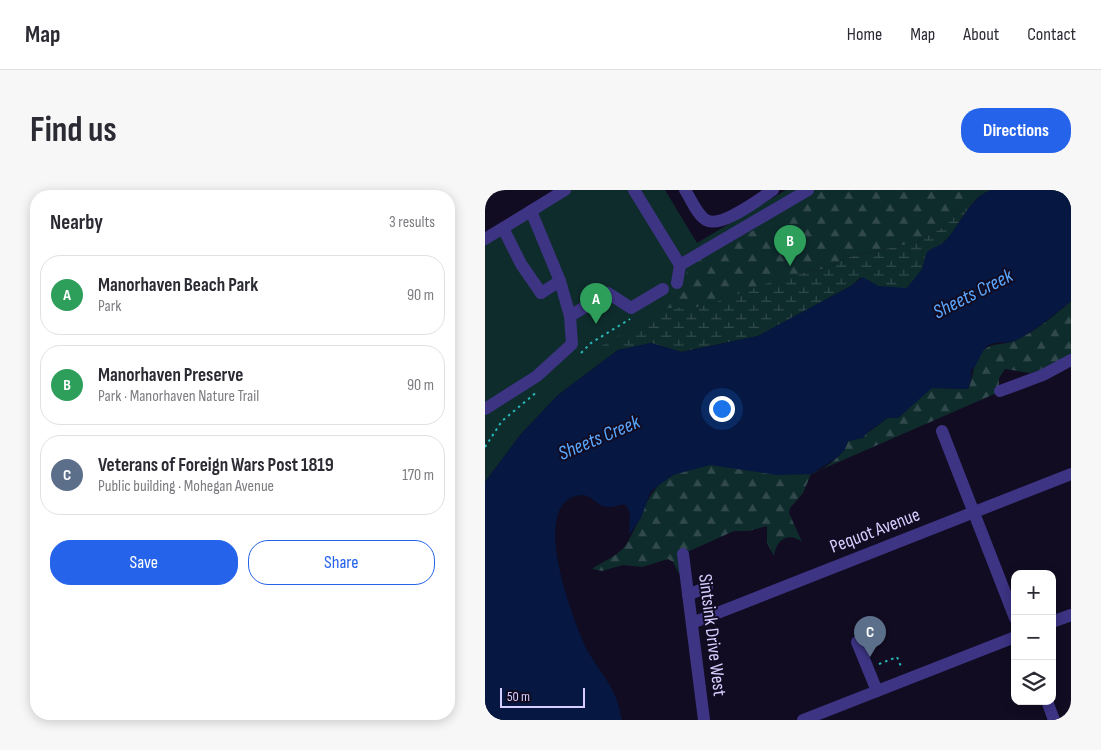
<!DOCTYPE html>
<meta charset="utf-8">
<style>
:root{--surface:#fff;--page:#f7f7f7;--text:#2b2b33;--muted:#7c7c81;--line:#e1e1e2;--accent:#2563eb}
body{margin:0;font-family:"Sofia Sans Condensed",sans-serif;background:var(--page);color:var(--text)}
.controls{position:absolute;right:15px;bottom:15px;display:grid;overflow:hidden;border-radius:10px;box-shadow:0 2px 12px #0003}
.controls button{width:45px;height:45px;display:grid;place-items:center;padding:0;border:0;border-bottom:1px solid var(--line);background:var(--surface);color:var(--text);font:25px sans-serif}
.scale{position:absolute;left:15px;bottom:12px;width:85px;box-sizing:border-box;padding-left:5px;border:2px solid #d7cdff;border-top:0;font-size:14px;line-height:18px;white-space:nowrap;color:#d7cdff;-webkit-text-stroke:4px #110c22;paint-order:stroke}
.you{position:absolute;left:236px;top:218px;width:18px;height:18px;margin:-12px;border:4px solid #fff;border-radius:50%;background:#1a73e8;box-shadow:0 0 0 8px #1a73e833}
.badge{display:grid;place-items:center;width:32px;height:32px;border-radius:50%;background:var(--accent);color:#fff;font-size:16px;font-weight:700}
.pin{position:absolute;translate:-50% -41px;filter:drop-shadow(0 1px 2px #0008)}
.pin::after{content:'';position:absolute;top:26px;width:18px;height:15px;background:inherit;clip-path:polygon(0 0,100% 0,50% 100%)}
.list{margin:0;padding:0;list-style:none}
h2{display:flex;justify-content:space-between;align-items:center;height:65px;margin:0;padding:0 20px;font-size:21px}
h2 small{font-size:16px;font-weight:400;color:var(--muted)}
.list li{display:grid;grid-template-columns:32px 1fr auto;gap:15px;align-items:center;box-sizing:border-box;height:80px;margin:0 10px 10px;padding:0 10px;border:1px solid var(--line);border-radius:20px}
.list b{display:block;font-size:19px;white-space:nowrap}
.list p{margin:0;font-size:16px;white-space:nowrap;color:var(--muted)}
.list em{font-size:16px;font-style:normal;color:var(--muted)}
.actions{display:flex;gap:10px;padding:15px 20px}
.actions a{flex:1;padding:11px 0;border:1px solid var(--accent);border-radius:20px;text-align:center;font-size:18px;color:var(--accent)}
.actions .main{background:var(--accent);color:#fff}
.icon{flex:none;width:28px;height:28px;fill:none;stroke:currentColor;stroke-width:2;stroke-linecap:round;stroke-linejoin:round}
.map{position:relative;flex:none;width:586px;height:530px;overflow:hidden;border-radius:20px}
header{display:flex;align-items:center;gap:30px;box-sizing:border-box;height:70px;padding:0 25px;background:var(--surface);border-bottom:1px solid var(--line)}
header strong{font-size:24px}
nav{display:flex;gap:28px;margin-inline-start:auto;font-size:18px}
.intro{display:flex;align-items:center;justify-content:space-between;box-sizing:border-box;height:120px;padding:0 30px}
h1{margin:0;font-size:35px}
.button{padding:12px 22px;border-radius:20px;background:var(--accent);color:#fff;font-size:18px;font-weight:700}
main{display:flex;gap:30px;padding:0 30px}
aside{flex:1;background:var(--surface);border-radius:20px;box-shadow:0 2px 12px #0003}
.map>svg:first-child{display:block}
.green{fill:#0f2c2d}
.forest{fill:url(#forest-firs)}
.wetland{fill:url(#wetland-marsh)}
.water{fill:#061841}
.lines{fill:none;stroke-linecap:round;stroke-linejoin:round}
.path{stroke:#27b8ba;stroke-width:2;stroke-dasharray:2.5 4;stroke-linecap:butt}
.minor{stroke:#3d3484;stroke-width:12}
.labels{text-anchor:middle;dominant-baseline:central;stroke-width:4;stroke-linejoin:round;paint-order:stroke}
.street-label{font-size:19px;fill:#d7cdff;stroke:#110c22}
.water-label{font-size:20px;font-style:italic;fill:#5ba8ff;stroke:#110c22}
</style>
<header>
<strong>Map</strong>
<nav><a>Home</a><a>Map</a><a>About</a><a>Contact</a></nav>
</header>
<div class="intro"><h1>Find us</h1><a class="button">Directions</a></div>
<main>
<aside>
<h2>Nearby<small>3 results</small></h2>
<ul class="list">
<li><span class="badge" style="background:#2e9e5b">A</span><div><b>Manorhaven Beach Park</b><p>Park</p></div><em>90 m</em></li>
<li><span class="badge" style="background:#2e9e5b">B</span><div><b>Manorhaven Preserve</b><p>Park · Manorhaven Nature Trail</p></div><em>90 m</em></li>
<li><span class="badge" style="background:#5c6f8a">C</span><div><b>Veterans of Foreign Wars Post 1819</b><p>Public building · Mohegan Avenue</p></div><em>170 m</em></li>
</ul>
<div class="actions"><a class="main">Save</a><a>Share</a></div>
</aside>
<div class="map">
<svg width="586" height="530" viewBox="0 0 586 530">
<defs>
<pattern id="forest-firs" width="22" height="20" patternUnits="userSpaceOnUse" patternTransform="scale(1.25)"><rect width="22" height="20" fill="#0f2c2d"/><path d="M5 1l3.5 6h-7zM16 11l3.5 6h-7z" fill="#31494c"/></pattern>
<pattern id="wetland-marsh" width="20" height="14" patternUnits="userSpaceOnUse" patternTransform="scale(1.25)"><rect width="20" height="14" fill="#0f2c2d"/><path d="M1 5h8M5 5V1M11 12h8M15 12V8" fill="none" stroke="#31494c"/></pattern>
</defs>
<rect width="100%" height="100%" fill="#110c22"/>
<polygon class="green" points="80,0 180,0 212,53 301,0 506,0 155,156 133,160 73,205 36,244 0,292 0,49"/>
<g class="forest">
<polygon points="329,0 399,0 386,28 409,0 498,0 457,38 432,52 365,67 338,79 299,87 226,114 212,117 191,116 172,125 164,135 145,146 127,150 178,114 193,111 202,82 216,66 251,46 287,35 298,22"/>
<path d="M586,111V165L566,176L545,183L520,179L514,188V202L326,284L318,303L305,318L304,323L317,352C302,341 291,351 289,366L282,353V336L264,341H249L200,363L194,384L188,372L183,369L157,377L138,375L117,381L107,379C117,372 134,365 141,355C167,311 159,288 217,276C242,271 279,280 304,282C311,283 321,285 327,284C340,279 359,265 363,251C372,251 395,235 402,228H413L442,200L447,198L483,199C489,188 487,174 495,164C505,151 517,156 529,151C550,142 570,125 586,111Z"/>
</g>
<path class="wetland" d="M498,0H506C484,7 475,37 459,52C453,58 446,57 441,65C439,69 440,73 438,77C435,86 429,92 422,98C413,98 403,99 393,96C386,93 384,89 375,88L366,96L273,146L196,162L166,153L139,159L117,157L105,162L127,150L145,146L164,135L182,118L212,117L226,114L299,87L338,79L365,67L432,52L457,38Z"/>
<path class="water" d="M506,0H586V111C573,122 545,145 529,151C522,154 513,151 506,154C494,160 495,174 486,181V189L483,199L447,198L413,228H402C394,236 383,239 378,248L363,251L359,261L350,269L326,284L292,285L225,275L188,285L166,301L156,328L144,345L145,323L141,315C135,313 130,318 123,317C112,317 107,304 96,305C43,311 86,422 97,449C105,470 123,487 131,508C134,515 135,523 137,530H0V292L36,244L73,205L133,160L166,153L197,162L273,146L366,96L378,87L393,96L422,98L437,79L442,62C447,58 454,56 459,52C474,38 486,6 506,0Z"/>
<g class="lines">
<g class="path">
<polyline points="96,163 106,153 145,129"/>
<polyline points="0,257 17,231 53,201"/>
<polyline points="394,474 412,467 417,479"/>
</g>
<g class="minor">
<polyline points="149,0 195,75"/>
<path d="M200,0C206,9 212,25 221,30C236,39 274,9 288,0"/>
<polyline points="46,21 75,91 56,103"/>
<polyline points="18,38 36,74 56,103"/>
<polyline points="0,49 80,0"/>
<polyline points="192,93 195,75 323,0"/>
<polyline points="85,126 123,103 146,118 178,99"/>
<polyline points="515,201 558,185 586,170"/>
<polyline points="0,219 52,186 87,154 85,126 75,91"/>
<polyline points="457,241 530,428"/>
<polyline points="198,364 219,530"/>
<polyline points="203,405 222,397"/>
<polyline points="567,432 586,425"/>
<polyline points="207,433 586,284"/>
<polyline points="372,452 392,501"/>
<polyline points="562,511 569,530"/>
<polyline points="318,530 530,447"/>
</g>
</g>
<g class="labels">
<g class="street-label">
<text transform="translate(390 341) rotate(-21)">Pequot Avenue</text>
<text transform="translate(227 445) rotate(83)">Sintsink Drive West</text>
</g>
<g class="water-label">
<text transform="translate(488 104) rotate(-27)">Sheets Creek</text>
<text transform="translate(114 248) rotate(-23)">Sheets Creek</text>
</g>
</g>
</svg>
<div class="controls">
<button>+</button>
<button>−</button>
<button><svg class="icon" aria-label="layers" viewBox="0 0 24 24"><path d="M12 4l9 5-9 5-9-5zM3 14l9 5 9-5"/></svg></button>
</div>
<div class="scale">50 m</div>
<div class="you"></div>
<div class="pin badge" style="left:111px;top:134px;background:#2e9e5b">A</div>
<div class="pin badge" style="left:305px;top:76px;background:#2e9e5b">B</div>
<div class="pin badge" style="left:385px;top:467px;background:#5c6f8a">C</div>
</div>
</main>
